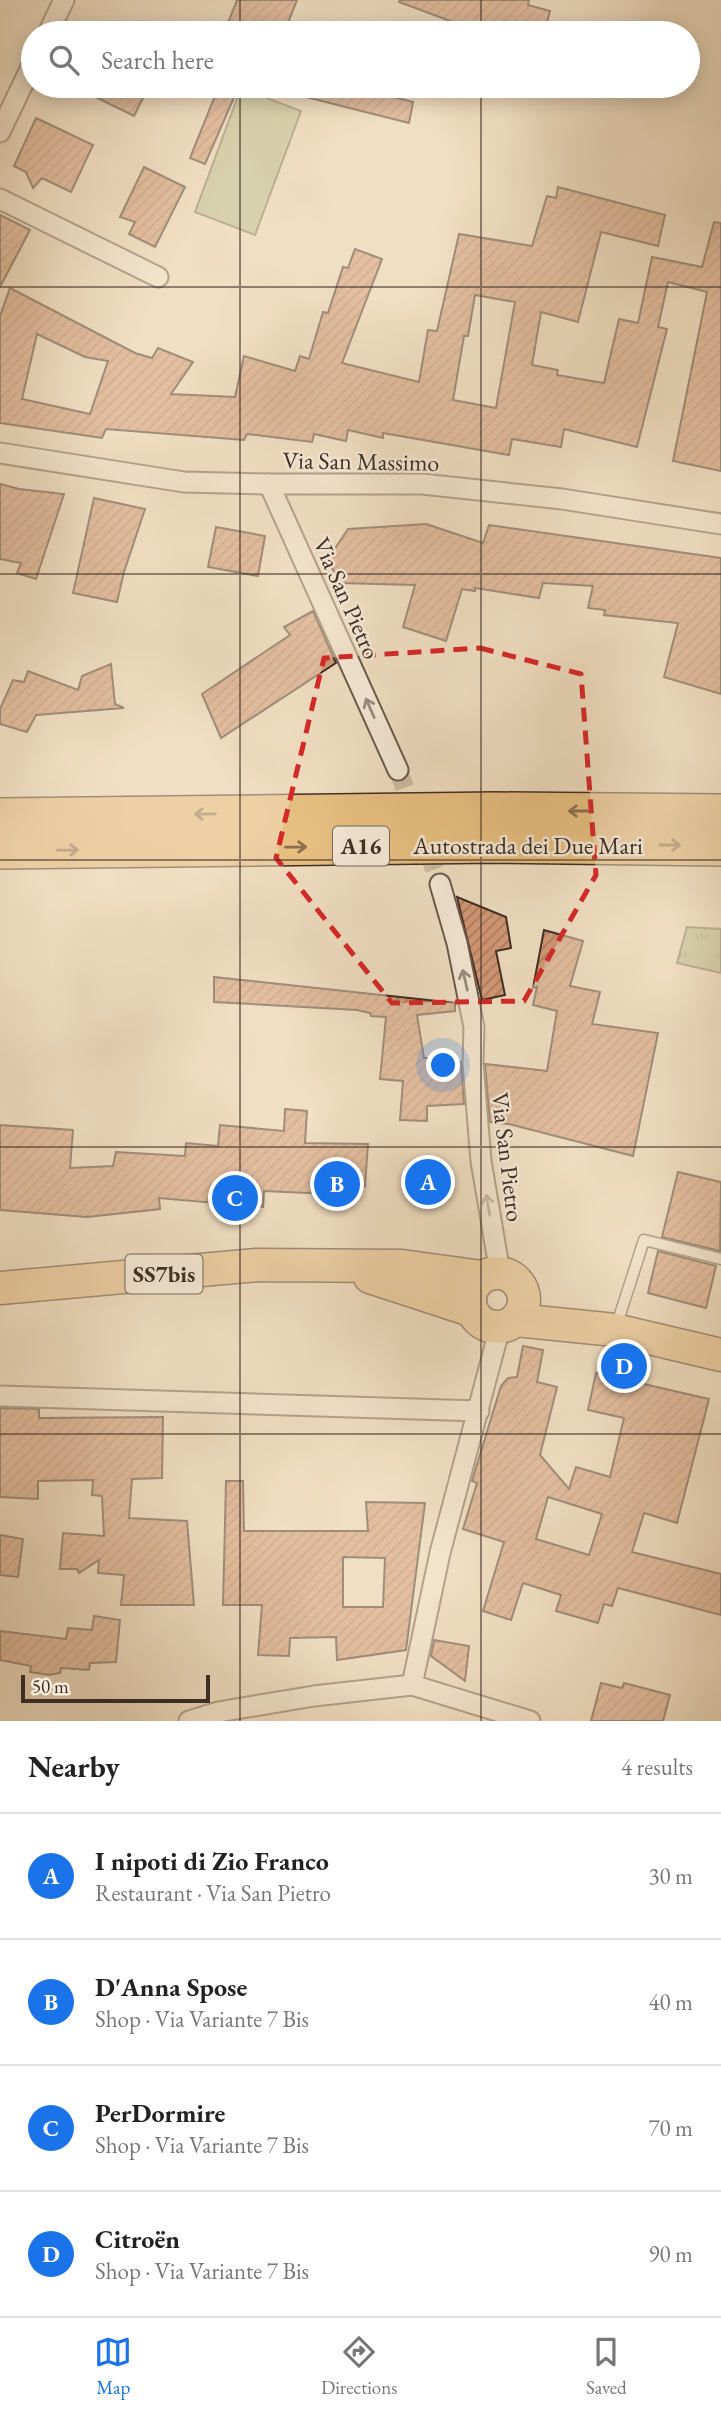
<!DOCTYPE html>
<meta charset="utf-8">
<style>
:root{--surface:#fff;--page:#f2f2f2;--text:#222;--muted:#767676;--line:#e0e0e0;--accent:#1a73e8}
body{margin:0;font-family:"EB Garamond",serif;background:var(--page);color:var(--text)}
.scale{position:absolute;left:21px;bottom:18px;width:189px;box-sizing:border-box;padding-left:7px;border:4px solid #3e2e24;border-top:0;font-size:19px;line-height:24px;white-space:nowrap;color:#3e2e24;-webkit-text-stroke:5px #f6ead8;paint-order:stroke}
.you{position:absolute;left:444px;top:1066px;width:24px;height:24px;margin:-18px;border:5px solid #fff;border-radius:50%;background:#1a73e8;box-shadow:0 0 0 10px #1a73e833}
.badge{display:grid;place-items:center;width:46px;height:46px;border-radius:50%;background:var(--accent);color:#fff;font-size:23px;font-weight:700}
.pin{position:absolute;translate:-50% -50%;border:4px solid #fff;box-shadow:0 2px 7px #0006}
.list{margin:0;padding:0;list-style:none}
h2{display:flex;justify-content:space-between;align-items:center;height:91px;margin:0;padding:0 28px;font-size:30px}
h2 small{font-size:23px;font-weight:400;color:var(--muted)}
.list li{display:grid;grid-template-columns:46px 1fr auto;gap:21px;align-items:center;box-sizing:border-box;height:126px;padding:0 28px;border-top:2px solid var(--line)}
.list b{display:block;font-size:26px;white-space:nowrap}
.list p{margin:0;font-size:23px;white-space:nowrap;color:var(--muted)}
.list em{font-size:23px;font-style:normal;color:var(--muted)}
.icon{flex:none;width:38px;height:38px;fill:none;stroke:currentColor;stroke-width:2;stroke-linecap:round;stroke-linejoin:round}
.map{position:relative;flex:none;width:721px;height:1721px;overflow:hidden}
.search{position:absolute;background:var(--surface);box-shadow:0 4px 18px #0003;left:21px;right:21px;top:21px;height:77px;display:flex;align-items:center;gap:18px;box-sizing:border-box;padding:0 24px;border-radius:38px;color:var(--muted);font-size:26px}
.sheet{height:595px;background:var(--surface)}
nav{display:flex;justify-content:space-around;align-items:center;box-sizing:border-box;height:98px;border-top:2px solid var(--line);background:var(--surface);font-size:19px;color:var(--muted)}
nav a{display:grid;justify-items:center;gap:4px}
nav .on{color:var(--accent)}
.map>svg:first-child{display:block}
.grass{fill:url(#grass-tufts);stroke:#7c785c;stroke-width:2}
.park{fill:#bbc193;stroke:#7c785c;stroke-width:2}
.building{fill:url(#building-hatch);stroke:#3e2e24;stroke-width:2;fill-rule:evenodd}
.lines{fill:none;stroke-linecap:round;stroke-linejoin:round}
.minor-tunnel{stroke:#cdbca3;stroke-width:19;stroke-dasharray:19 10;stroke-linecap:butt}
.service-casing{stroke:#6b5a4c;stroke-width:13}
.minor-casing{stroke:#6b5a4c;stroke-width:23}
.primary-casing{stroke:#3e2e24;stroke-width:35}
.motorway-casing{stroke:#3e2e24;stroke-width:40}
.service{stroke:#f6ead8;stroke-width:10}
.minor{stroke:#f6ead8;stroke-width:19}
.primary{stroke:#e8c082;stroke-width:32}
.motorway{stroke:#e8c082;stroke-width:37}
.oneway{stroke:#9a8c7e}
.oneway2{stroke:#8a704e}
.marked{fill:none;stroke:#d62828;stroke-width:5;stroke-dasharray:14 9;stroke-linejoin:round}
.grid{fill:none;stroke:#3e2e24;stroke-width:2;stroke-opacity:0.55}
.labels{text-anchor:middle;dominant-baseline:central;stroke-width:5;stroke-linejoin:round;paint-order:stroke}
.shield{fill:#f6ead8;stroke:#75665a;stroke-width:2}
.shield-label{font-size:23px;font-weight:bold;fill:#3e2e24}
.street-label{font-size:24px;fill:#3e2e24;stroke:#f6ead8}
</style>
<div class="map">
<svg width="721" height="1721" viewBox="0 0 721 1721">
<defs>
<pattern id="grass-tufts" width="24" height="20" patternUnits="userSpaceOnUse" patternTransform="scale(1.75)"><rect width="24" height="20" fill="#bbc193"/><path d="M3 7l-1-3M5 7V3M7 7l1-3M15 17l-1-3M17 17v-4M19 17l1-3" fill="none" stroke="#999d78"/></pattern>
<pattern id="building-hatch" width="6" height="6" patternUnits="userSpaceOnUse" patternTransform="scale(1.75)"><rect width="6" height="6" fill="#d39877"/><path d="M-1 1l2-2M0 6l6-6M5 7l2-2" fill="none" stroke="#ad7c61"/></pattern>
</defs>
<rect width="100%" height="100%" fill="#f1dfc3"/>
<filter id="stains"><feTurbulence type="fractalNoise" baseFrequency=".00286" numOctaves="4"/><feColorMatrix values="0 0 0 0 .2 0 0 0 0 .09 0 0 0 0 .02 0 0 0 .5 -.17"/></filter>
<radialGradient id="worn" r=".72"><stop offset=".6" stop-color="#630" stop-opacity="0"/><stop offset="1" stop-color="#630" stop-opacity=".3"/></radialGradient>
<polygon class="grass" points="687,927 721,929 721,973 677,963"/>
<polygon class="park" points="241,88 301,111 255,235 195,212"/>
<g class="building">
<polygon points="237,0 297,0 284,33 224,33"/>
<polygon points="400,0 529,0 528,5 550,11 544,33 460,33 461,25 399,2"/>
<polygon points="73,86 144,86 140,94 144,96 134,116"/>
<polygon points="219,86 239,86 205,164 190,158"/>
<polygon points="291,86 351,86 413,102 409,123 290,93"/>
<polygon points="36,118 93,145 71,192 42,178 33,188 26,172 14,166"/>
<polygon points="144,167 185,187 155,247 129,234 135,222 120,217"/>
<path d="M558,187L665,215L658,246L601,232L578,322L541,312L532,365L558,370L557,375L604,383L619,319L638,323L652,257L702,267L714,222L721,223V471L673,461L707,292L668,282L658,327L667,329L637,447L564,429L561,447L512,439L509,455L383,433V438L348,430L346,441L314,434L312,442L247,434L244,440L106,429L102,438L0,423V316L10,288L135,353L152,358L158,348L193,362L171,394L235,397L244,356L295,371L300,356L309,359L323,312L328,313L343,267L348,268L355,249L382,259L342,363L419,382L428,330L437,331L459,234L532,246L547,196L556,198ZM475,295L515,302L496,408L453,400L464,336H468ZM37,334L85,357L108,361L90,414L22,399Z"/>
<polygon points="0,215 30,230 0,287"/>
<polygon points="0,484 19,489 64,494 36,579 17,573 21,563 0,559"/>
<polygon points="94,498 145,509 124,572 117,602 73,593"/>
<polygon points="426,524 483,543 489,525 721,558 721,694 664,677 678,623 604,615 605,610 588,608 593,586 543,583 539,598 475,588 475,591 462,589 446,641 403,627 415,585 339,583 328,559 348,529"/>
<polygon points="216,527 265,536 258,576 208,567"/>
<polygon points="313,611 336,663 221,738 202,694 290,635 284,627"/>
<polygon points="111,664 115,704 124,708 36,715 27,732 0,724 0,709 13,680 24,682 28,671 78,690 82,676"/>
<polygon points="457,897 506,917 511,948 496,951 505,995 482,1000"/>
<polygon points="544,930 583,941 570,986 600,992 592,1024 658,1033 633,1156 509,1124 490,1122 485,1064 547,1071 557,1011 533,1005 537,987 533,988"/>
<polygon points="214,977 455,1003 455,1011 417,1015 424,1058 452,1058 452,1061 461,1062 464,1104 427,1106 427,1121 400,1120 403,1081 380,1079 386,1017 371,1016 370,1013 357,1010 214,1002"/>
<polygon points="285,1109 307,1111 305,1143 368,1144 365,1186 352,1195 264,1191 263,1207 159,1198 160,1209 87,1217 0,1210 0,1125 73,1130 70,1168 113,1166 116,1152 185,1156 186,1143 218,1146 220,1125 284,1131"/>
<polygon points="678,1172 721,1182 720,1251 662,1237"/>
<polygon points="658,1251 716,1266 706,1308 648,1293"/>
<path d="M523,1346L543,1350L537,1382L557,1387L540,1455L569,1489L576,1467L610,1477L624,1418L588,1410L596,1373L709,1399L677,1523L644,1513L632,1552L721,1574V1615L618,1588L612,1606L604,1604L598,1623L556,1611L561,1595L523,1583L511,1620L483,1611L504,1542L463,1529L477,1483L472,1481L501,1386L508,1378L517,1377ZM548,1497L602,1514L589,1555L536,1539Z"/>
<polygon points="0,1408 39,1409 39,1418 163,1417 162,1478 132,1479 129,1518 187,1521 194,1605 121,1605 124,1575 98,1573 99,1560 79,1573 77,1569 60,1569 63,1533 104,1536 102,1496 92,1495 93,1480 38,1481 38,1499 0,1497"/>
<path d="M226,1481H243L244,1531H368L366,1502L425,1503L406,1650L337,1660L336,1637L290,1638L289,1656L258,1655L262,1605H223ZM343,1557L385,1558L383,1607H343Z"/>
<polygon points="0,1535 23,1539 18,1577 0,1575"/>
<polygon points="94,1616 120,1620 116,1662 90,1663 89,1670 61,1668 60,1673 49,1675 30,1672 31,1666 0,1660 0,1631 66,1639 68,1628 92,1630"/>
<polygon points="434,1640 469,1646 465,1681 431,1656"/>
<polygon points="601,1683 622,1688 624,1683 670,1695 663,1721 591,1721"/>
</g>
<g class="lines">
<polyline class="minor-tunnel" points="398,770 440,884"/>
<g class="service-casing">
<polyline id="service" points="616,1327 644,1240 721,1259"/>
</g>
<g class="minor-casing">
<g id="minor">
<polyline points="48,33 64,0"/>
<polyline points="0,132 33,63"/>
<polyline points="0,199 158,277"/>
<polyline points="0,453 184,482 269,484 422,484 562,499 721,524"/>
<polyline points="269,484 398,770"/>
<polyline points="440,884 457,943 474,1027 473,1063 481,1161 500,1273"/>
<polyline points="0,1396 479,1411"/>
<polyline points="412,1685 440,1553 500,1327"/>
<polyline points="189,1721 218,1712 314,1696 412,1685 530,1721"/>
</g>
</g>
<g class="primary-casing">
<g id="primary">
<circle cx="497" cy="1300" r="27"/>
<polyline points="370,1277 471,1310"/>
<polyline points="0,1288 257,1265 402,1266 482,1277"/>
<polyline points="516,1320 615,1330 721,1355"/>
</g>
</g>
<g class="motorway-casing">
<g id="motorway">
<polyline points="0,817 496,811 721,813"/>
<polyline points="0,850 496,844 721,847"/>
</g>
</g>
<use href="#service" class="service"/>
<use href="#minor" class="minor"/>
<use href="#primary" class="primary"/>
<use href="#motorway" class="motorway"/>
</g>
<defs><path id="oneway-shaft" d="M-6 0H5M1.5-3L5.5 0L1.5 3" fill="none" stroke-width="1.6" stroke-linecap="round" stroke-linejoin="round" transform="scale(1.75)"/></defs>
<g class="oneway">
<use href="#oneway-shaft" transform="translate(370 708) rotate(-114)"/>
<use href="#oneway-shaft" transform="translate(465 980) rotate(-103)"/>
<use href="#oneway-shaft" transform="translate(488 1205) rotate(-100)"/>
</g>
<g class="oneway2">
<use href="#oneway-shaft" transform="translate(579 811) rotate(-180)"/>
<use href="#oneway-shaft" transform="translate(205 814) rotate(179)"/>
<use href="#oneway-shaft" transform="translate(670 845) rotate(1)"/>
<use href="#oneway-shaft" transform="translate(296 847) rotate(-1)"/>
<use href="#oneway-shaft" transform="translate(68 850) rotate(-1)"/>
</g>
<path d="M0 0H721V1721H0ZM480,648L581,674L596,875L524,1001L392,1003L276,858L324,658Z" fill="#f1dfc3" fill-opacity=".55" fill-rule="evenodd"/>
<path class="marked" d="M480,648L581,674L596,875L524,1001L392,1003L276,858L324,658Z"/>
<path class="grid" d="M240,0V33M481,0V33M240,86V1721M481,86V1721M0,287H721M0,574H721M0,860H721M0,1147H721M0,1434H721"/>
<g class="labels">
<g class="shield">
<rect x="333" y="826.5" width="56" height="39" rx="5"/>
<rect x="125.5" y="1254.5" width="77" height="39" rx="5"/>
</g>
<g class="shield-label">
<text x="361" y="846">A16</text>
<text x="164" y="1274">SS7bis</text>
</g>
<g class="street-label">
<text transform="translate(361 461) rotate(1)">Via San Massimo</text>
<text transform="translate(347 598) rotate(66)">Via San Pietro</text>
<text x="528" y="845">Autostrada dei Due Mari</text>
<text transform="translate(508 1157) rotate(83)">Via San Pietro</text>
</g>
</g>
<rect width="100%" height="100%" filter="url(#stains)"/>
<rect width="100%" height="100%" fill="url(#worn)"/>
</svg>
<div class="scale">50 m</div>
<div class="you"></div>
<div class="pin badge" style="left:428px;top:1182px">A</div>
<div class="pin badge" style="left:337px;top:1184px">B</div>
<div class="pin badge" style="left:235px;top:1198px">C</div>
<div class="pin badge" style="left:624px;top:1366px">D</div>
<div class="search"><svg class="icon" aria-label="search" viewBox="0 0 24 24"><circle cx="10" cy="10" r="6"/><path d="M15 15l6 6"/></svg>Search here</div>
</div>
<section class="sheet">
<h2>Nearby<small>4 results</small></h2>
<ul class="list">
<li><span class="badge">A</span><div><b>I nipoti di Zio Franco</b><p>Restaurant · Via San Pietro</p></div><em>30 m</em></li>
<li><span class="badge">B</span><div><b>D'Anna Spose</b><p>Shop · Via Variante 7 Bis</p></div><em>40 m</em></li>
<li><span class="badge">C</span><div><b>PerDormire</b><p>Shop · Via Variante 7 Bis</p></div><em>70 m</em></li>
<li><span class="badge">D</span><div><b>Citroën</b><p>Shop · Via Variante 7 Bis</p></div><em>90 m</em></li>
</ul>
</section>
<nav>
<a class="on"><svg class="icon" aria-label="map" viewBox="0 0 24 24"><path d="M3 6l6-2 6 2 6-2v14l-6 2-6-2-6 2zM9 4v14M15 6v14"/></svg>Map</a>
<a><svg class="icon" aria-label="directions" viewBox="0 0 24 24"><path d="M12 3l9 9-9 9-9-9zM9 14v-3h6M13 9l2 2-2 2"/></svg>Directions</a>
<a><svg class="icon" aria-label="saved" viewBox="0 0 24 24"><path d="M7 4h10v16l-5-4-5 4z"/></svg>Saved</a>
</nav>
